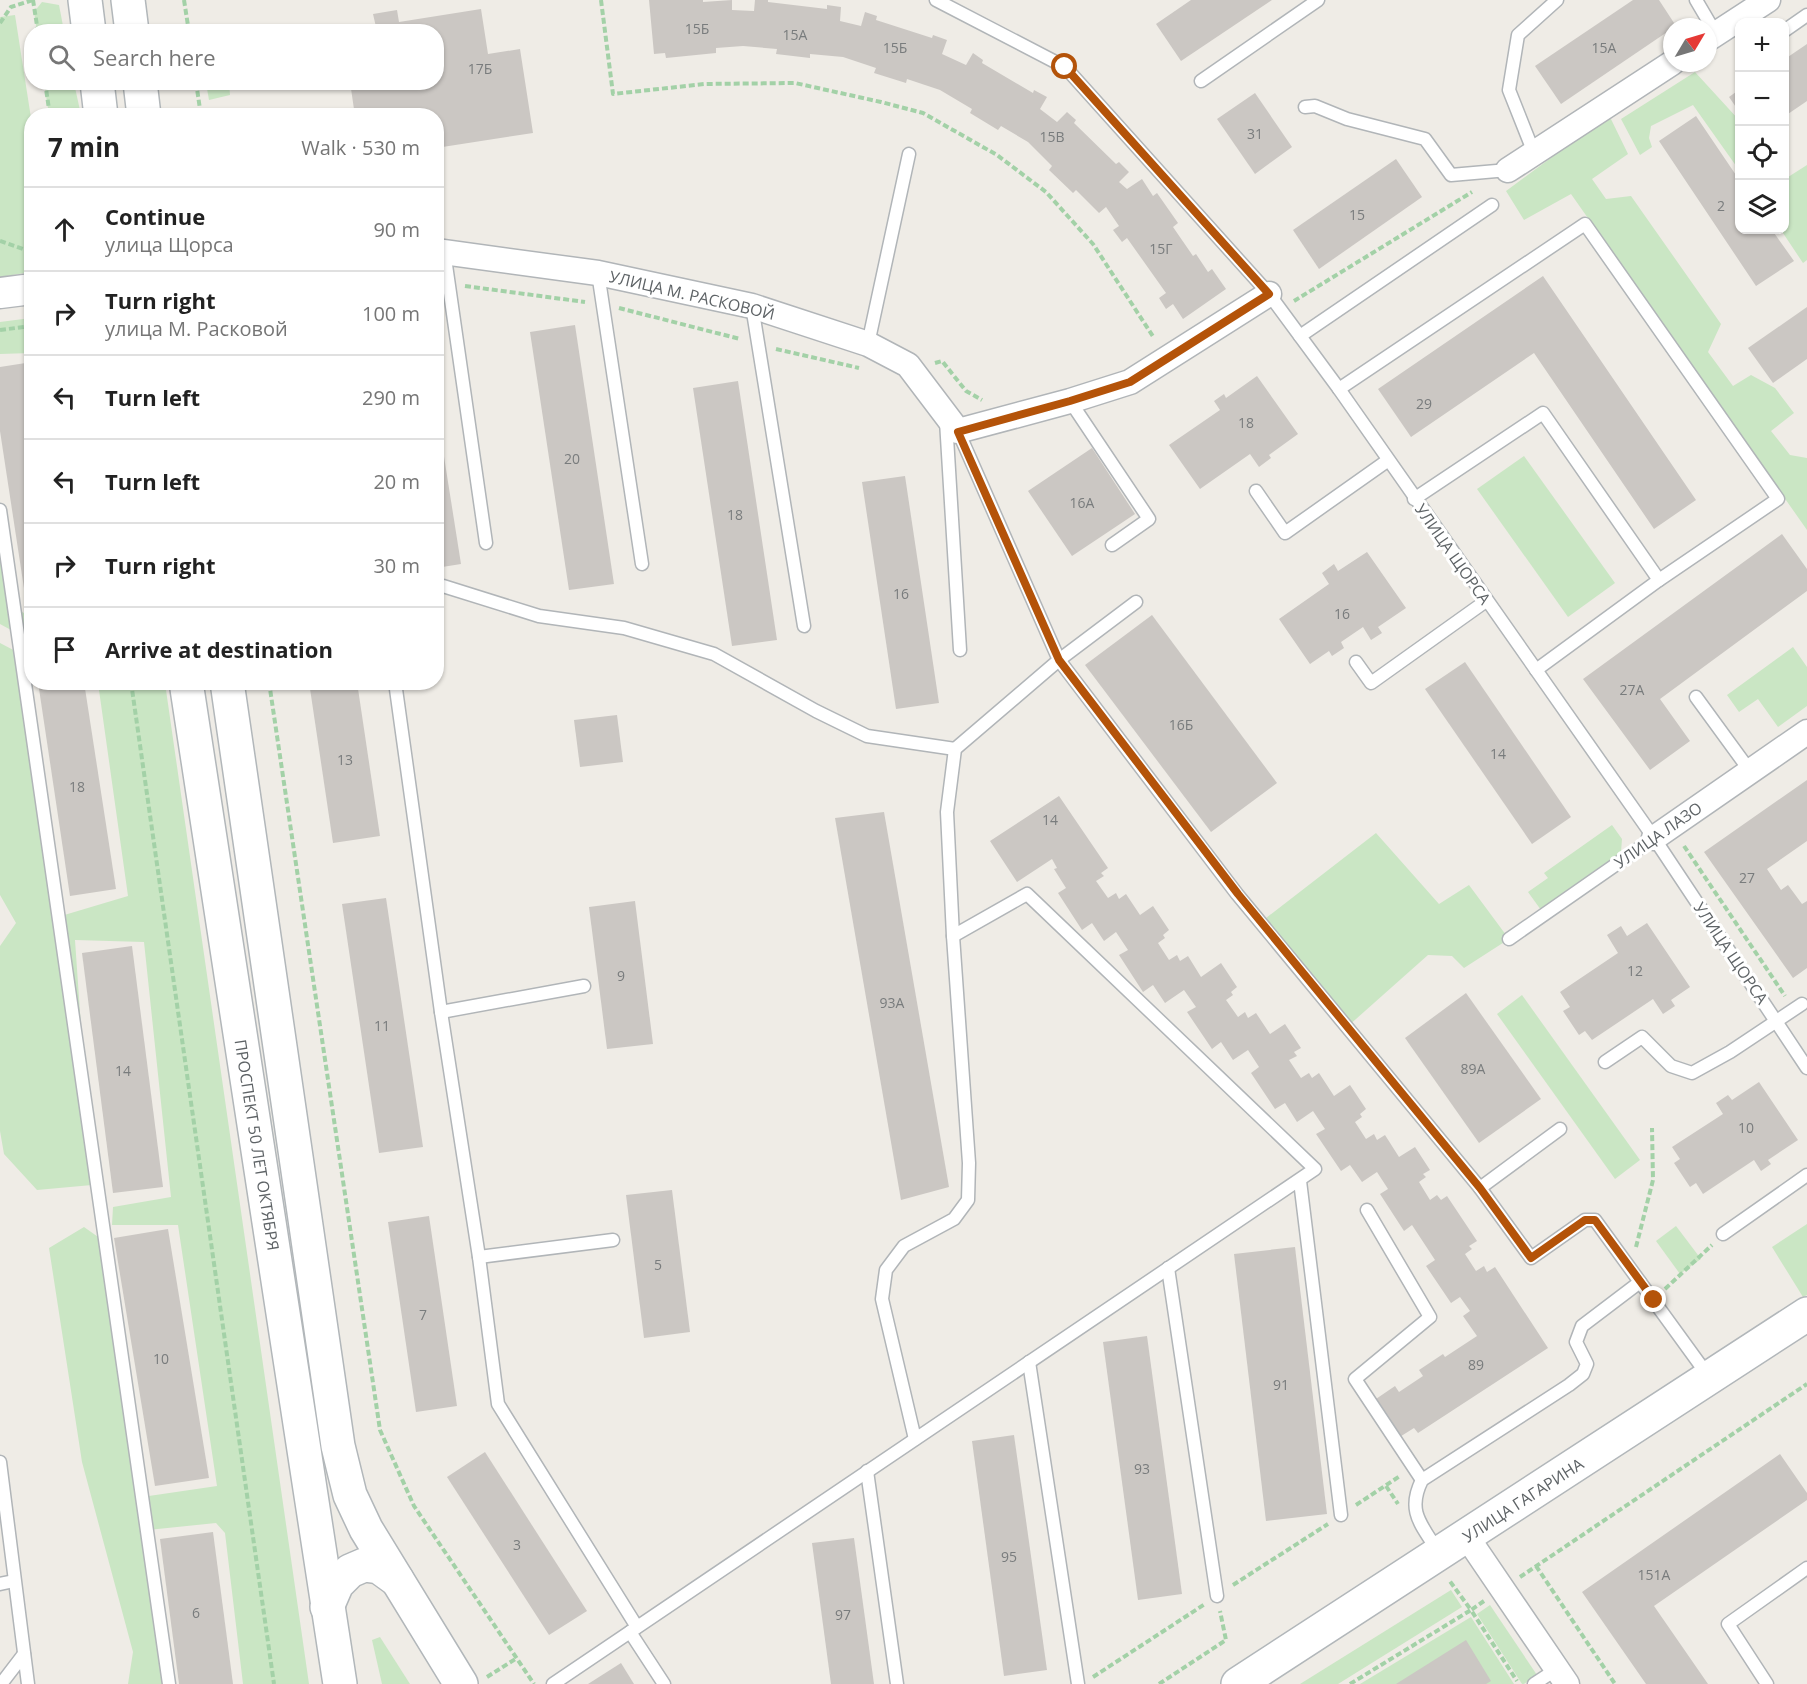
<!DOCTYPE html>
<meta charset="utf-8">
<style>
:root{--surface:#fff;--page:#f6f6f6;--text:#222;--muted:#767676;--line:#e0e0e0}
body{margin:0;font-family:"Open Sans",sans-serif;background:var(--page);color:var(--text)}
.controls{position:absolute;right:18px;top:18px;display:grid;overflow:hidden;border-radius:12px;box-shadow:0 2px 4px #0004}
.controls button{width:54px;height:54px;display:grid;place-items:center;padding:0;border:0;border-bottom:2px solid var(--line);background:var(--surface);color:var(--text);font:30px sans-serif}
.compass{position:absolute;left:1663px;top:18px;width:54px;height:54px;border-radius:50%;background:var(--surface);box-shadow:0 2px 4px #0004;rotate:52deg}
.stop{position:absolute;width:18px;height:18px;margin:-14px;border:4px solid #b45309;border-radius:50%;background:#fff}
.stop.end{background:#b45309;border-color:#fff;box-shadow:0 2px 6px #0008}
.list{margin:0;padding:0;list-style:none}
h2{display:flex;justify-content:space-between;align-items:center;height:78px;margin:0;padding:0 24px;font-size:26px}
h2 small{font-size:20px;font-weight:400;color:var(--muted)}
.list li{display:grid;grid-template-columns:39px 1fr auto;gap:18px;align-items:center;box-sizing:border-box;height:84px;padding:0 24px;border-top:2px solid var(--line)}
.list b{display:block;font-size:22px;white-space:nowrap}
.list p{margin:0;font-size:20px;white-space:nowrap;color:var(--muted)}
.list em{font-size:20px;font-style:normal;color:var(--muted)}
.icon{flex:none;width:33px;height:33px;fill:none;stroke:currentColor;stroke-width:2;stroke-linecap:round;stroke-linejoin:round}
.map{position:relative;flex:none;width:1807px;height:1684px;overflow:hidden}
.search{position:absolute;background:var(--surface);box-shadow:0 2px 4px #0004;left:24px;top:24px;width:420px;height:66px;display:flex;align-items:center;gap:15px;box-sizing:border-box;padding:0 21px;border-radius:24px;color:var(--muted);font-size:22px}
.panel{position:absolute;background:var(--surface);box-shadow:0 2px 4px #0004;left:24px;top:108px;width:420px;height:582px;border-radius:24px}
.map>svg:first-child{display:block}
.green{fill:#cae6c4}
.building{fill:#cbc7c3}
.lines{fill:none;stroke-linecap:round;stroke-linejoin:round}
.service-casing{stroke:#b1b5b8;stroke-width:15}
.minor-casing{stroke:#b1b5b8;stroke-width:27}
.tertiary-casing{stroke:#b1b5b8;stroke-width:33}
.secondary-casing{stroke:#b2b7ba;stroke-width:36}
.path{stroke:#a3d1a7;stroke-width:4;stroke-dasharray:6 3;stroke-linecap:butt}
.service{stroke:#fff;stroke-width:12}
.minor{stroke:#fff;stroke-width:24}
.tertiary{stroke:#fff;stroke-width:30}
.secondary{stroke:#fff;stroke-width:33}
.route{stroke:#b45309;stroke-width:8}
.labels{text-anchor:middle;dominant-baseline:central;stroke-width:6;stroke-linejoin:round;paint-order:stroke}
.number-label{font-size:14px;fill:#797c7d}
.street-label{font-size:16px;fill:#5e6366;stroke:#fff}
</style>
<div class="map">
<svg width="1807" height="1684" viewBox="0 0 1807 1684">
<rect width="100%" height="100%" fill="#efece6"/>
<g class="green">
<polygon points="42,2 59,5 64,31 37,31 34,12"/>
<polygon points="15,15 31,118 31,272 0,277 0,17"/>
<polygon points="1695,72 1739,120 1739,170 1693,105 1651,126 1649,138 1652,147 1640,155 1621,119"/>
<polygon points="44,83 74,83 81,115 49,115"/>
<polygon points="206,83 229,83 230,95 209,100"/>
<polygon points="1609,115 1628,154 1592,179 1606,199 1631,196 1721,324 1708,352 1733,386 1751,375 1775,388 1794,413 1771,431 1790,455 1807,458 1807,530 1571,194 1524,220 1506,191"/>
<polygon points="1807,165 1807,260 1803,263 1781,230 1784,230 1785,179"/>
<polygon points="31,318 31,353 0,354 0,322"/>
<polygon points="1524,456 1615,583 1568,617 1477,489"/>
<polygon points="0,531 15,608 31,617 31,641 0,624"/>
<polygon points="0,643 21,654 61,916 128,896 98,683 165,683 309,1684 243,1684 225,1533 216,1523 148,1530 168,1684 128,1684 133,1652 82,1462 49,1248 84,1227 101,1239 142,1497 217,1486 178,1225 112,1225 113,1207 171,1197 144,942 75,940 92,1185 37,1190 4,1154 0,1131 0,946 16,923 0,895"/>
<polygon points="1793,647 1807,667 1807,706 1778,727 1758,699 1739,712 1727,695"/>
<polygon points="1612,825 1622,839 1621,852 1541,910 1528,892 1548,878 1544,873"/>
<polygon points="1376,833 1439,904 1469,885 1509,939 1464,968 1452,956 1428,955 1347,1027 1266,918"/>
<polygon points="1522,995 1640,1160 1615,1179 1497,1014"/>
<polygon points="1807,1224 1807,1295 1803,1297 1772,1247"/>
<polygon points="1676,1226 1701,1259 1680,1274 1656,1241"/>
<polygon points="1451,1590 1462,1607 1338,1684 1300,1684"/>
<polygon points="1490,1605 1537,1675 1524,1684 1522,1684 1477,1614"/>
<polygon points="1471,1617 1514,1684 1360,1684"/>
<polygon points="380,1637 410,1684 382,1684 372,1640"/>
</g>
<g class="building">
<polygon points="649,0 703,0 703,2 732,0 732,10 754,11 755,0 768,0 768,2 827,9 827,5 841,7 840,21 861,26 865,12 877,16 876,20 932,38 933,35 947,40 942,54 966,65 973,53 983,60 982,63 1033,93 1034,90 1047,97 1040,109 1057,122 1067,112 1076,120 1074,123 1116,164 1119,162 1129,172 1119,182 1127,189 1142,179 1153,196 1157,193 1178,223 1173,227 1193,256 1196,254 1208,272 1212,269 1226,289 1183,319 1173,304 1166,309 1159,298 1166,293 1127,238 1122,242 1113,230 1119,226 1106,207 1099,213 1076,190 1073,193 1049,170 1052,166 1028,142 1001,126 998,130 970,113 972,109 940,90 907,79 906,83 874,73 876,68 843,57 810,54 810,58 776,54 777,49 743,46 716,48 716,53 666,58 665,53 654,54"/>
<polygon points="1191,0 1272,0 1181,61 1156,24"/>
<polygon points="1633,0 1659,0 1676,26 1561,104 1535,66"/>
<polygon points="481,9 488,54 520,49 533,133 436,148 436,116 355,116 350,82 436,82 436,32 353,30 376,27 373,14 397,10 399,22"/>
<polygon points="1807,44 1807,101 1785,116 1785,59"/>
<polygon points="1740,89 1740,113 1729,97"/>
<polygon points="1255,93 1292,147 1255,174 1217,119"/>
<polygon points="1696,116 1740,181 1740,230 1772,230 1794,261 1756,286 1659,141"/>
<polygon points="1396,159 1422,197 1319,269 1293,230"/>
<polygon points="1543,276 1696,500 1654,529 1534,353 1411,437 1378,389"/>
<polygon points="1807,307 1807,359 1773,383 1748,348"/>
<polygon points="575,325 614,584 569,590 530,332"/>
<polygon points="32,362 32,607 27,608 0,431 0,367"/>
<polygon points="1257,376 1298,434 1269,455 1271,458 1259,467 1250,454 1200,489 1169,445 1220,410 1214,401 1224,394 1226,398"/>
<polygon points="738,381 777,640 732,646 693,388"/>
<polygon points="436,406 461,564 436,568"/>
<polygon points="1092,448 1135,514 1072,556 1028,491"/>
<polygon points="905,476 939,703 896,709 862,482"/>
<polygon points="1782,534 1807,569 1807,591 1660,699 1690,741 1650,770 1583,679"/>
<polygon points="1367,552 1406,608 1378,627 1382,633 1371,640 1363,627 1341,642 1344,648 1332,656 1329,651 1310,664 1279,619 1329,584 1322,573 1334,564 1338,571"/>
<polygon points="1152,615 1277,783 1211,832 1085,665"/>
<polygon points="1465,662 1571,817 1532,844 1425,689"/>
<polygon points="38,682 84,682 116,889 70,896"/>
<polygon points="309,682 357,682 380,836 333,843"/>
<polygon points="617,715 623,762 580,767 574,720"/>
<polygon points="1807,780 1807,841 1767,869 1781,890 1788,885 1802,904 1807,901 1807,968 1793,978 1704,852"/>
<polygon points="1059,796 1108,868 1101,873 1104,876 1096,881 1108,898 1116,893 1119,899 1126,894 1140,915 1153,906 1169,930 1163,935 1165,938 1158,943 1169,960 1177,955 1180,961 1188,956 1201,977 1221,963 1237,987 1231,992 1233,995 1226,1000 1238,1017 1245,1012 1248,1018 1256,1013 1270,1034 1285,1024 1301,1048 1294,1052 1297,1056 1289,1060 1301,1078 1309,1073 1312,1078 1319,1073 1334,1096 1350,1085 1366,1109 1360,1114 1362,1117 1355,1122 1366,1139 1374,1134 1377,1140 1385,1135 1399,1157 1415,1147 1430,1170 1423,1174 1426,1177 1419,1182 1430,1200 1437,1195 1441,1200 1447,1196 1477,1241 1469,1246 1472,1249 1465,1254 1476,1271 1484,1266 1487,1272 1495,1267 1548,1348 1418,1433 1414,1428 1398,1438 1373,1401 1395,1386 1399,1392 1423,1376 1419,1370 1443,1354 1445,1357 1477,1336 1463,1316 1470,1311 1460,1297 1451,1303 1426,1266 1435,1260 1412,1225 1404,1231 1380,1194 1388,1189 1377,1172 1362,1182 1350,1165 1341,1171 1316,1134 1325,1129 1313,1111 1297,1122 1285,1103 1275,1109 1251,1073 1259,1067 1248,1050 1233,1060 1221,1042 1212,1049 1187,1012 1196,1007 1184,990 1165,1003 1153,985 1143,992 1119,955 1128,950 1116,932 1104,941 1092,923 1082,930 1058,893 1066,888 1054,869 1057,868 1052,859 1017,882 990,841"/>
<polygon points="884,812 949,1187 901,1200 835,818"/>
<polygon points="386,898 423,1147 379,1153 342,904"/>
<polygon points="635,901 653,1044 607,1049 589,907"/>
<polygon points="1647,923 1690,987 1671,1000 1675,1006 1663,1014 1653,999 1592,1040 1585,1031 1579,1035 1563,1011 1570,1007 1560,992 1618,953 1607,935 1621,926 1627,936"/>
<polygon points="132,946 163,1187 113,1193 82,953"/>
<polygon points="1466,993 1541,1099 1479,1143 1405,1038"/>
<polygon points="1759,1082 1798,1140 1768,1160 1771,1164 1761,1171 1754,1160 1703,1194 1696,1183 1690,1187 1674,1163 1680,1159 1672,1147 1723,1114 1716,1103 1728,1095 1732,1100"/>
<polygon points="672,1190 690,1332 644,1338 626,1195"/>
<polygon points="429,1216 457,1406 416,1412 388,1222"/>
<polygon points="168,1229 209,1478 155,1486 114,1238"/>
<polygon points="1295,1247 1327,1514 1266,1521 1234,1254"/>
<polygon points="1147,1336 1182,1594 1138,1600 1103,1342"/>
<polygon points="1014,1435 1047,1670 1004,1676 972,1441"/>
<polygon points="485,1452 587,1611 549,1635 447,1477"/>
<polygon points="1780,1454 1807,1493 1807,1500 1654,1606 1708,1684 1646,1684 1582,1592"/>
<polygon points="213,1532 233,1684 179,1684 160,1539"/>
<polygon points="854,1538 874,1684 831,1684 812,1543"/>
<polygon points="1466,1640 1491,1681 1486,1684 1396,1684"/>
<polygon points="621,1663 634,1684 588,1684"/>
</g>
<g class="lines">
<g class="service-casing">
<g id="service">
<polyline points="936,0 1065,67 1269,294 1339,389 1654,838 1807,1068"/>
<polyline points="1696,0 1716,34"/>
<polyline points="1784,31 1807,15"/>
<polyline points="1201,81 1318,0"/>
<polyline points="1305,107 1315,106 1347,119 1425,139 1451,175 1508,170"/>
<polyline points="1534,153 1509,90 1518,35 1557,0"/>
<polyline points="444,251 486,543"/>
<polyline points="598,273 642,564"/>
<polyline points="752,306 804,626"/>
<polyline points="1300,336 1492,205"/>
<polyline points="868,344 909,154"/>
<polyline points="1339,389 1585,224 1778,499 1659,580"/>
<polyline points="1070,401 1149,519 1112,545"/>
<polyline points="946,421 960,650"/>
<polyline points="958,431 1059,660 1237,894 1480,1188 1531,1258 1585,1220 1595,1220 1709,1377"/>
<polyline points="1256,491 1285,533 1387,461"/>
<polyline points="1414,499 1543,413 1659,580 1536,670"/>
<polyline points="0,510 169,1684"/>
<polyline points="436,586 443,586 539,616 624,628 714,654 816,711 867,736 955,749"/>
<polyline points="1356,662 1371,683 1486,601"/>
<polyline points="395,682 441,1012 479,1257 498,1404 637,1627"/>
<polyline points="1696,697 1750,771"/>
<polyline points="1509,939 1654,838"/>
<polyline points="441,1012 584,986"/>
<polyline points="1605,1062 1642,1037 1671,1066 1692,1073 1730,1052 1802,1004"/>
<polyline points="1300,1181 1341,1515"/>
<polyline points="1480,1188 1560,1129"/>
<polyline points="1367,1210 1430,1317 1355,1379 1422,1480"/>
<polyline points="1723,1234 1807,1175"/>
<polyline points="479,1257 613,1240"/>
<polyline points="1168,1268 1217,1596"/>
<polyline points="1029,1362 1078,1684"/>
<polyline points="915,1439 882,1299 886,1270 904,1246 954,1219 968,1200 969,1163 953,936 947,812 955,749 1059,660 1136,602"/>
<polyline points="0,1462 28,1684"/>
<polyline points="867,1471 897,1684"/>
<path d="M1439,1553C1422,1525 1406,1512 1422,1480L1569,1385L1583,1374L1587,1364L1576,1342L1582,1326L1640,1282"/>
<polyline points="0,1584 14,1581"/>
<polyline points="630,1632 664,1684"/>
<polyline points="1,1684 24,1654"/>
<polyline points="553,1684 1315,1169 1027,894 953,936"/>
<polyline points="1534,1684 1557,1669"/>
<polyline points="1767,1684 1728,1624 1807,1568"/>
</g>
</g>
<g class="minor-casing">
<g id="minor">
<polyline points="1708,39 1768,0"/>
<polyline points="1508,170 1672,63"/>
<polyline points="436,251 598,273 752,306 868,344 908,365 958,431 1070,401 1130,382 1269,294"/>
<polyline points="1654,838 1807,732"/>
<polyline points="1467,1537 1567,1684"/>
</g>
</g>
<g class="tertiary-casing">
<polyline id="tertiary" points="0,293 32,289"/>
</g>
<g class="secondary-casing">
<g id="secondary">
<polyline points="85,0 89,32"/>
<polyline points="128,0 132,32"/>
<polyline points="97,82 101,116"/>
<polyline points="140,82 144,116"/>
<polyline points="186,682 340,1684"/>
<polyline points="227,682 338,1446 350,1495 366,1529 461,1684"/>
<polyline points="327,1607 337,1584 350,1571 364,1565 379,1567 397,1580"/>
<polyline points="1238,1684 1807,1314"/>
</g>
</g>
<g class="path">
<polyline points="33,0 38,32"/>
<polyline points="184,0 189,32"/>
<polyline points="601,0 613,94 704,84 795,83 881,102 923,113 997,155 1046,192 1093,244 1154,338"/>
<polyline points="0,23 11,7 33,0"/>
<polyline points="45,82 50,116"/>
<polyline points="196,82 201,116"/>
<polyline points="0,241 32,252"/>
<polyline points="465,286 585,302"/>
<polyline points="1294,301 1472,192"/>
<polyline points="619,308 740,339"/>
<polyline points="0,330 32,326"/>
<polyline points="776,349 859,368"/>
<polyline points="935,363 942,361 966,391 982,400"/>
<polyline points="131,682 274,1684"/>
<polyline points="269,682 380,1430 414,1506 534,1684"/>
<polyline points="1684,846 1785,996"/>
<polyline points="1636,1247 1653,1180 1652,1128"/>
<polyline points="1665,1289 1712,1245"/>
<polyline points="1386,1486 1398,1504"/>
<polyline points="1356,1505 1400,1476"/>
<polyline points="1536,1566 1615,1684"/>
<polyline points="1520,1577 1807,1384"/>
<polyline points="1233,1585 1328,1524"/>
<polyline points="1484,1601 1471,1610 1517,1681"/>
<polyline points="487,1677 517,1658"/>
<polyline points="1093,1677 1205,1604"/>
<polyline points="1159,1684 1226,1640 1220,1611"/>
<polyline points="1350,1684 1471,1610 1449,1580"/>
</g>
<use href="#service" class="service"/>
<use href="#minor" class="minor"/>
<use href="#tertiary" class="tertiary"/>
<use href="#secondary" class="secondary"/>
</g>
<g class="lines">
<polyline class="route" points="1065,67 1269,294 1130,382 1070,401 958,432 1059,660 1238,894 1480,1188 1531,1258 1585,1220 1595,1220 1654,1300"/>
</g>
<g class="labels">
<g class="number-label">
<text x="697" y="28">15Б</text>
<text x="795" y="34">15А</text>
<text x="895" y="47">15Б</text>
<text x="1604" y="47">15А</text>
<text x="480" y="68">17Б</text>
<text x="1255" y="133">31</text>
<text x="1052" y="136">15В</text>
<text x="1721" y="205">2</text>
<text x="1357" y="214">15</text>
<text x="1161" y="248">15Г</text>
<text x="1424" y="403">29</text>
<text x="1246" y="422">18</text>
<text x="572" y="458">20</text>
<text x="1082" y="502">16А</text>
<text x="735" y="514">18</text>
<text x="901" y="593">16</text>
<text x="1342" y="613">16</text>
<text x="1632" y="689">27А</text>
<text x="1181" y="724">16Б</text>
<text x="1498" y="753">14</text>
<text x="345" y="759">13</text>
<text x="77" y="786">18</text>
<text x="1050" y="819">14</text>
<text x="1747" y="877">27</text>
<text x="1635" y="970">12</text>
<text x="621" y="975">9</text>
<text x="892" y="1002">93А</text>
<text x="382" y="1025">11</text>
<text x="1473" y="1068">89А</text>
<text x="123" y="1070">14</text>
<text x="1746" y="1127">10</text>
<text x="658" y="1264">5</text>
<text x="423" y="1314">7</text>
<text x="161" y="1358">10</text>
<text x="1476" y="1364">89</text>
<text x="1281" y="1384">91</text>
<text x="1142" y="1468">93</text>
<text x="517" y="1544">3</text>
<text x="1009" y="1556">95</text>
<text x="1654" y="1574">151А</text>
<text x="196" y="1612">6</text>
<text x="843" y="1614">97</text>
</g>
<g class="street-label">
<text transform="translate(692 295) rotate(13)">УЛИЦА М. РАСКОВОЙ</text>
<text transform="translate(1453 554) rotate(55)">УЛИЦА ЩОРСА</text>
<text transform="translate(1658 835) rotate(-35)">УЛИЦА ЛАЗО</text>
<text transform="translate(1731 953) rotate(56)">УЛИЦА ЩОРСА</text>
<text transform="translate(257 1145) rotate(81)">ПРОСПЕКТ 50 ЛЕТ ОКТЯБРЯ</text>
<text transform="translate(1523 1500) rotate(-33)">УЛИЦА ГАГАРИНА</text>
</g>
</g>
</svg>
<div class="controls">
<button>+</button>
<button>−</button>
<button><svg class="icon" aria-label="locate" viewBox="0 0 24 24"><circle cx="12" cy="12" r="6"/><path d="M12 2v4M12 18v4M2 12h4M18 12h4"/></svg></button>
<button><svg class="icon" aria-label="layers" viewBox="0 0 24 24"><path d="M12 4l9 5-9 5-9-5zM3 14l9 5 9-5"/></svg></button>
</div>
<svg class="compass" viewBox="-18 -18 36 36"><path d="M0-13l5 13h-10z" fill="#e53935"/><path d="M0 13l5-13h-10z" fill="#767676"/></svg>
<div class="stop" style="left:1065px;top:67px"></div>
<div class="stop end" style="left:1654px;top:1300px"></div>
<div class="search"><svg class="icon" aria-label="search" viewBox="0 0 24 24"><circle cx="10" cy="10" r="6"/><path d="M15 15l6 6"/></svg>Search here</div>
<section class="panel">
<h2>7 min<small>Walk · 530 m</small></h2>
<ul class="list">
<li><svg class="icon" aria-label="ahead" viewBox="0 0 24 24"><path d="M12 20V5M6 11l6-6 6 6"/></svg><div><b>Continue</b><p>улица Щорса</p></div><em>90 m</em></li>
<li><svg class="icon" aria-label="right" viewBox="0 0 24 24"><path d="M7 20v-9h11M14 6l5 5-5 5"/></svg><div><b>Turn right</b><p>улица М. Расковой</p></div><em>100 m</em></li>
<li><svg class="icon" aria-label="left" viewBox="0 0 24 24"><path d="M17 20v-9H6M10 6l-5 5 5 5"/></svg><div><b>Turn left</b></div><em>290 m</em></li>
<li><svg class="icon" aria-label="left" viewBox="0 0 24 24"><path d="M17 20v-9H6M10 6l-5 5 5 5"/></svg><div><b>Turn left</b></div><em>20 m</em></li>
<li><svg class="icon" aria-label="right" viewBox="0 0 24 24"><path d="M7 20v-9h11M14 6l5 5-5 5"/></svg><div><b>Turn right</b></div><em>30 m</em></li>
<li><svg class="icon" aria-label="arrive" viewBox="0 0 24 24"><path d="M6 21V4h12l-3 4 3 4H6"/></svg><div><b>Arrive at destination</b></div></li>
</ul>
</section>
</div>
